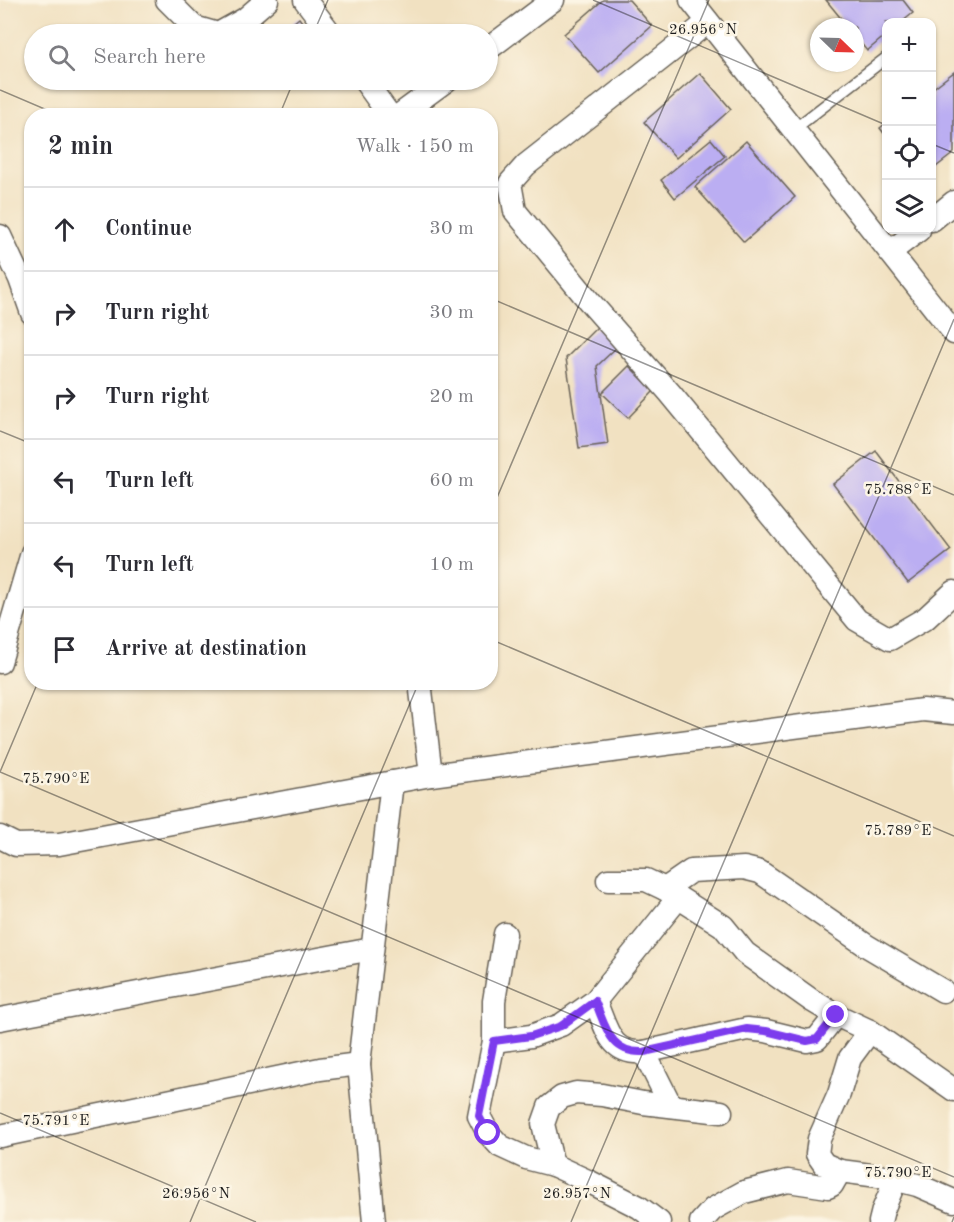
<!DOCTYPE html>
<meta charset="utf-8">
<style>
:root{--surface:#fff;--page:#f7f7f7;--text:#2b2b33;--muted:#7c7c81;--line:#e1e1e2}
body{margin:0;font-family:"Old Standard TT",serif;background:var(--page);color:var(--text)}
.controls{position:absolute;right:18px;top:18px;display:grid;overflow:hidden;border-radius:12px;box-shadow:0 2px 4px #0004}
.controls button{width:54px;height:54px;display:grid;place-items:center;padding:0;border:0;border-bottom:2px solid var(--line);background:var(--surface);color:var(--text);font:30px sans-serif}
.compass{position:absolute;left:810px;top:18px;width:54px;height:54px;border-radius:50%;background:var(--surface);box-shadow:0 2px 4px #0004;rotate:113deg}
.stop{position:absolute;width:18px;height:18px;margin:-14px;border:4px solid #7c3aed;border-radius:50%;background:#fff}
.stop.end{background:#7c3aed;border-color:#fff;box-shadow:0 2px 6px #0008}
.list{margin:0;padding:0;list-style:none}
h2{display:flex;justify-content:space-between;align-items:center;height:78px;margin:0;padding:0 24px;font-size:26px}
h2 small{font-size:20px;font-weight:400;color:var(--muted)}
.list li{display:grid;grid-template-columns:39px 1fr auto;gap:18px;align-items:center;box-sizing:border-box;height:84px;padding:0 24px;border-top:2px solid var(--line)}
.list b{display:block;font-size:22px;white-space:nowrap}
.list em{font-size:20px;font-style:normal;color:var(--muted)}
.icon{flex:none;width:33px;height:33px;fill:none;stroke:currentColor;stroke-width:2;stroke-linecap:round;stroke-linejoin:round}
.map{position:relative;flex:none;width:954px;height:1222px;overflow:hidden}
.search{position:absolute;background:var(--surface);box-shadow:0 2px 4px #0004;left:24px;top:24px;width:474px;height:66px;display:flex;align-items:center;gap:15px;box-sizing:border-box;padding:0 21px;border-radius:33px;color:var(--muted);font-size:22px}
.panel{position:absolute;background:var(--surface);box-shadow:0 2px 4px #0004;left:24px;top:108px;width:474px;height:582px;border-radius:24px}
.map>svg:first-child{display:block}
.building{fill:#bbaef2}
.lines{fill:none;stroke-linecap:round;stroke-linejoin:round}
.lane-casing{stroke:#676156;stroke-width:13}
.street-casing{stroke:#676156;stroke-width:25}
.lane{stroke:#fff;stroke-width:10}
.street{stroke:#fff;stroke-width:22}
.route{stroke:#7c3aed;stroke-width:8}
.ticks{fill:none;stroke:#1c1c1c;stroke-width:1.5;stroke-opacity:0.45}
.ticks-label{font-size:15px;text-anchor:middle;fill:#1c1c1c;stroke:#fcf5e5;stroke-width:5;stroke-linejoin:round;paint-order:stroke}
</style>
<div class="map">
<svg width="954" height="1222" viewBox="0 0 954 1222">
<rect width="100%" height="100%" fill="#fcf5e5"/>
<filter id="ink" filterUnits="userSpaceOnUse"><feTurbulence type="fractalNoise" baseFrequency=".0167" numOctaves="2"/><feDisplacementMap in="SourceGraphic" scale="12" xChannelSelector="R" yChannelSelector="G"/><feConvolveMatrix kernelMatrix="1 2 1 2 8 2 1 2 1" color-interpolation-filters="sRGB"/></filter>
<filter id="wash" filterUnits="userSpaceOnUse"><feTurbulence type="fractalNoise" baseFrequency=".008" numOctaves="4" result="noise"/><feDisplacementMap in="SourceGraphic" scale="24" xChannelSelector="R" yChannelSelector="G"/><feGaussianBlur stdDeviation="1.35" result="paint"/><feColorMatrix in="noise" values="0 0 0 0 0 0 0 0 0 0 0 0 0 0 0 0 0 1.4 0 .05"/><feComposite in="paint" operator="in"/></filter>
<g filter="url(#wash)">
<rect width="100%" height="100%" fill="#f1e1c1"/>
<g id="blocks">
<g class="building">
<polygon points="603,0 629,0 652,26 599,73 564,34"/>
<polygon points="826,0 903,0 913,13 902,22 886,22 886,35 867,51 855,36 855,27 848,27"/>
<polygon points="299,18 311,34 282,34 281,33"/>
<polygon points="954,72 954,153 932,170 932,89"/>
<polygon points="700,73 731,109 676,158 644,122"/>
<polygon points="331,80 348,80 343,87"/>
<polygon points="886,123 886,136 880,128"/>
<polygon points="711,139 725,156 675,198 661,180"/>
<polygon points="746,141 795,197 744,242 695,187"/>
<polygon points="599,325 617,347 597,366 608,444 579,448 566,358"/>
<polygon points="629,366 654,391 628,418 602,393"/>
<polygon points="876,451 951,550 908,583 833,484"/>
</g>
</g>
</g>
<g filter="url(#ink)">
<use href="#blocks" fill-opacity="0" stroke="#676156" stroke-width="1.5"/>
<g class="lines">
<g class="lane-casing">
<polyline id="lane" points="793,130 886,58"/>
</g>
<g class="street-casing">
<g id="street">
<polyline points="167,0 194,27 218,34 245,19 267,0"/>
<polyline points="305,0 331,34"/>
<polyline points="691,0 954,333"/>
<polyline points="708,22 526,165 510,183 515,211 589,301 670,393 857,620 890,639 926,618 954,592"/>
<polyline points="488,49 553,0"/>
<polyline points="364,80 390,116"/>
<polyline points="398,116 447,80"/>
<polyline points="932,220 954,202"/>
<polyline points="0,236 20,279 32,313"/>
<polyline points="890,252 919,230"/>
<polyline points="0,662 32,553"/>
<polyline points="420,682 431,775"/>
<polyline points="0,837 16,845 59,844 431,775 923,710 954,713"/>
<polyline points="608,880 646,880 665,889 723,926 745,953 811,1000 836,1015 870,1031"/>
<polyline points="665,889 691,871 744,868 760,872 867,946 943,991"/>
<polyline points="505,934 494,1001 494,1041 479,1116 488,1133 500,1146 526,1158 553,1165 590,1182 639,1207 659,1222"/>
<path d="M595,1001C607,1028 609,1055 644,1052L747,1029L766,1031L807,1041L817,1039L836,1015"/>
<polyline points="0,1019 372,949"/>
<polyline points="494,1041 531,1036 561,1025 595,1001 678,898"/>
<polyline points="644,1052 671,1106"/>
<polyline points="954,1090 870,1031 850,1058 839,1094 819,1139 817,1154 824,1164 840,1171 886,1177 917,1185 954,1201"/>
<polyline points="0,1136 320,1069 359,1064"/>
<polyline points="553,1165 543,1124 549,1107 562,1097 576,1093 602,1095 643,1103 721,1112"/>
<polyline points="374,1222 359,1064 392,782"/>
<polyline points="701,1222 713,1209 744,1192 788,1181 828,1187 832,1185 840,1171"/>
<polyline points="880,1222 883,1210 896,1179"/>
</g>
</g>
<use href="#lane" class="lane"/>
<use href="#street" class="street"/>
</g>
</g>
<g class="lines" filter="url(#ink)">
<path class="route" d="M488,1133L479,1116L494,1041L531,1036L561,1026L595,1001C606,1027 610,1054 644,1052L747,1029L766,1031L807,1041L817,1039L836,1015"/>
</g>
<path class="ticks" d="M593,0L886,125M313,34L328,0M0,90L61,116M279,116L294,80M932,144L954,153M490,298L954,495M0,431L32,444M490,514L709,0M490,639L954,836M0,772L954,1177M0,772L38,682M0,1113L256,1222M190,1222L419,682M571,1222L954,319M952,1222L954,1217"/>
<g class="ticks-label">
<text x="703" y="34">26.956°N</text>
<text x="898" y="494">75.788°E</text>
<text x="56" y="783">75.790°E</text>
<text x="898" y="835">75.789°E</text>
<text x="56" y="1125">75.791°E</text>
<text x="898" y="1177">75.790°E</text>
<text x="196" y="1198">26.956°N</text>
<text x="577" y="1198">26.957°N</text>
</g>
</svg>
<div class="controls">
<button>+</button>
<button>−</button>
<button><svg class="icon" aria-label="locate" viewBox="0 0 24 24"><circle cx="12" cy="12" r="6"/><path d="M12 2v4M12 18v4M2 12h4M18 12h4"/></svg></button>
<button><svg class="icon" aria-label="layers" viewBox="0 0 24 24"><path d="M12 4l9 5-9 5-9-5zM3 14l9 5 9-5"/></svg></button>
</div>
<svg class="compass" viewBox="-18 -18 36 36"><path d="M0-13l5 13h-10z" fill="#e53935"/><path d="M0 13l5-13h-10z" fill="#7c7c81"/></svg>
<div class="stop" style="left:488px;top:1133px"></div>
<div class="stop end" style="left:836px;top:1015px"></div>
<div class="search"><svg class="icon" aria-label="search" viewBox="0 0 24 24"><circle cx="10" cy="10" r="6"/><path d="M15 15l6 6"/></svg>Search here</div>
<section class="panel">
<h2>2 min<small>Walk · 150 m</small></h2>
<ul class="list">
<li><svg class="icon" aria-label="ahead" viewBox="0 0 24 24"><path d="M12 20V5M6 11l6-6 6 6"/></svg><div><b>Continue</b></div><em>30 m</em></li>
<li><svg class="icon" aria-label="right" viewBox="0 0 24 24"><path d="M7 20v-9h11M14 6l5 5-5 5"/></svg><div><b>Turn right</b></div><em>30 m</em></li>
<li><svg class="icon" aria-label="right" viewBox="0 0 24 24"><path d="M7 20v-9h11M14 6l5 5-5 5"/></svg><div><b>Turn right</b></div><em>20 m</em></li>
<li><svg class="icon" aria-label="left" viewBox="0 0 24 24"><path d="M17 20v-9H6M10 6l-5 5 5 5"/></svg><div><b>Turn left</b></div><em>60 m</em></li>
<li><svg class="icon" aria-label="left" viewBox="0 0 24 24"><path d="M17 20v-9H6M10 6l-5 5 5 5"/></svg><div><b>Turn left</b></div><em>10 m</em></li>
<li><svg class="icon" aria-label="arrive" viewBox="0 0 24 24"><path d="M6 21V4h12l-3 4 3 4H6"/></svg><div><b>Arrive at destination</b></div></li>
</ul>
</section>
</div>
